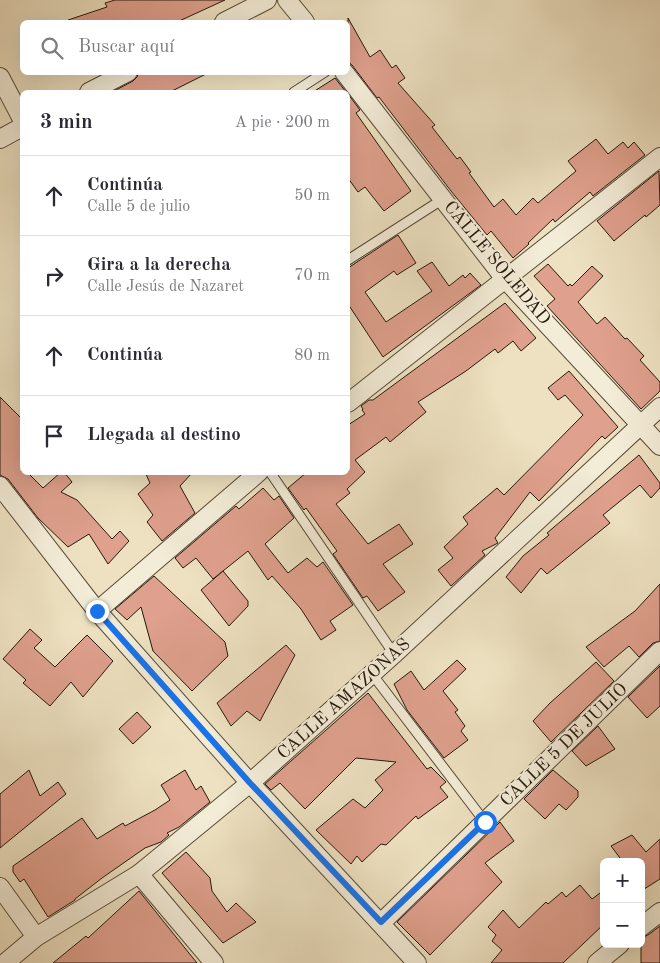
<!DOCTYPE html>
<html lang="es">
<meta charset="utf-8">
<style>
:root{--surface:#fff;--page:#f2f2f3;--text:#2b2b33;--muted:#7c7c81;--line:#e1e1e2}
body{margin:0;font-family:"Old Standard TT",serif;background:var(--page);color:var(--text)}
.controls{position:absolute;right:15px;bottom:15px;display:grid;overflow:hidden;border-radius:8px;box-shadow:0 5px 20px #0002}
.controls button{width:45px;height:45px;display:grid;place-items:center;padding:0;border:0;border-bottom:1px solid var(--line);background:var(--surface);color:var(--text);font:25px sans-serif}
.stop{position:absolute;width:15px;height:15px;margin:-11px;border:4px solid #1a73e8;border-radius:50%;background:#fff}
.stop.end{background:#1a73e8;border-color:#fff;box-shadow:0 1px 5px #0008}
.list{margin:0;padding:0;list-style:none}
h2{display:flex;justify-content:space-between;align-items:center;height:65px;margin:0;padding:0 20px;font-size:21px}
h2 small{font-size:16px;font-weight:400;color:var(--muted)}
.list li{display:grid;grid-template-columns:32px 1fr auto;gap:15px;align-items:center;box-sizing:border-box;height:80px;padding:0 20px;border-top:1px solid var(--line)}
.list b{display:block;font-size:19px;white-space:nowrap}
.list p{margin:0;font-size:16px;white-space:nowrap;color:var(--muted)}
.list em{font-size:16px;font-style:normal;color:var(--muted)}
.icon{flex:none;width:28px;height:28px;fill:none;stroke:currentColor;stroke-width:2;stroke-linecap:round;stroke-linejoin:round}
.map{position:relative;flex:none;width:660px;height:963px;overflow:hidden}
.search{position:absolute;background:var(--surface);box-shadow:0 5px 20px #0002;left:20px;top:20px;width:330px;height:55px;display:flex;align-items:center;gap:12px;box-sizing:border-box;padding:0 18px;border-radius:8px;color:var(--muted);font-size:19px}
.panel{position:absolute;background:var(--surface);box-shadow:0 5px 20px #0002;left:20px;top:90px;width:330px;height:385px;border-radius:8px}
.map>svg:first-child{display:block}
.building{fill:#dfa08d;stroke:#26190b}
.lines{fill:none;stroke-linecap:round;stroke-linejoin:round}
.lane-casing{stroke:#584b38;stroke-width:11}
.street-casing{stroke:#584b38;stroke-width:20}
.lane{stroke:#f3ecd7;stroke-width:9}
.street{stroke:#f3ecd7;stroke-width:18}
.route{stroke:#1a73e8;stroke-width:6}
.labels{text-anchor:middle;dominant-baseline:central;stroke-width:4.5;stroke-linejoin:round;paint-order:stroke}
.street-label{font-size:18px;fill:#26190b;stroke:#f3ecd7}
</style>
<div class="map">
<svg width="660" height="963" viewBox="0 0 660 963">
<rect width="100%" height="100%" fill="#ede1c1"/>
<filter id="stains"><feTurbulence type="fractalNoise" baseFrequency=".004" numOctaves="4"/><feColorMatrix values="0 0 0 0 .2 0 0 0 0 .09 0 0 0 0 .02 0 0 0 .5 -.17"/></filter>
<radialGradient id="worn" r=".72"><stop offset=".6" stop-color="#630" stop-opacity="0"/><stop offset="1" stop-color="#630" stop-opacity=".3"/></radialGradient>
<g class="building">
<polygon points="115,0 225,0 177,22 69,22 68,20 107,7 105,3"/>
<polygon points="348,18 370,57 380,50 392,68 396,65 405,78 398,83 435,125 432,127 457,159 460,157 471,172 469,173 494,207 503,199 516,215 533,198 538,203 576,171 568,161 596,139 608,154 623,142 628,148 634,142 645,155 593,196 590,192 555,222 553,219 528,243 529,244 513,258 491,231 487,235 451,191 379,97 377,98 352,65 348,62"/>
<polygon points="139,72 210,72 170,92 114,92 114,91 133,81 137,77"/>
<polygon points="335,78 346,92 313,92"/>
<polygon points="348,94 360,110 356,113 411,191 384,211 365,187 358,192 348,178"/>
<polygon points="659,171 660,205 646,217 645,215 614,241 597,221"/>
<polygon points="398,235 416,263 397,275 394,271 365,292 386,322 432,291 417,271 432,262 449,286 463,275 465,278 470,273 481,285 383,357 348,304 348,268"/>
<polygon points="548,264 568,286 570,284 572,286 592,266 603,276 578,302 597,324 605,317 625,339 627,338 644,356 640,360 660,382 660,391 641,409 547,306 555,299 534,276"/>
<polygon points="505,303 536,338 521,351 513,341 498,353 495,349 466,371 418,402 426,412 390,442 386,437 355,460 365,472 347,489 350,493 336,504 368,544 399,524 413,544 383,564 405,592 378,611 367,596 363,598 333,554 337,551 306,508 304,510 288,488 307,472 348,472 348,425 365,414 362,410 363,409 361,406 369,400 373,400"/>
<polygon points="569,371 618,427 605,439 602,436 539,501 530,492 495,538 498,543 482,551 485,555 451,586 438,570 453,558 444,547 468,524 463,517 497,488 504,495 583,415 565,395 558,400 548,388"/>
<polygon points="0,397 22,419 22,472 27,472 43,488 61,472 64,472 72,482 61,492 77,500 112,539 120,531 129,541 108,564 89,534 68,547 38,518 8,479 0,475"/>
<polygon points="639,455 660,483 660,488 651,498 640,485 603,515 610,523 547,574 541,568 521,593 506,577 523,556 549,535 547,533"/>
<polygon points="145,472 193,472 180,486 195,513 162,541 147,522 153,515 138,494 150,483"/>
<polygon points="263,488 274,500 279,496 294,518 265,544 288,573 307,558 317,567 323,562 353,605 330,621 336,630 321,640 301,609 272,576 268,580 248,551 213,579 196,558 183,568 175,558 236,506 239,509"/>
<polygon points="223,571 248,601 248,606 229,626 201,590"/>
<polygon points="154,576 225,642 228,656 192,691 153,651 141,607 127,620 115,609"/>
<polygon points="660,584 660,641 653,643 639,657 629,646 604,667 586,647 635,611"/>
<polygon points="30,629 42,640 34,648 55,667 87,635 113,661 83,697 71,682 50,706 23,683 26,680 3,659"/>
<polygon points="286,645 295,655 260,721 247,711 231,726 217,703"/>
<polygon points="457,660 466,669 443,691 458,710 455,712 465,726 461,731 468,740 444,758 407,710 394,684 411,671 424,690"/>
<polygon points="596,662 614,681 551,742 533,721 550,703"/>
<polygon points="660,666 660,706 647,718 628,697"/>
<polygon points="368,693 427,769 431,767 446,782 440,787 448,797 418,819 416,816 386,845 381,844 362,862 357,856 351,864 316,830 353,799 365,808 383,790 375,780 396,762 356,758 305,809 280,783 271,790 265,784"/>
<polygon points="137,712 151,727 133,744 119,729"/>
<polygon points="598,726 615,749 586,766 572,751"/>
<polygon points="29,770 40,796 58,782 66,794 0,848 0,794"/>
<polygon points="185,770 196,790 201,786 210,802 179,827 167,833 169,835 161,842 145,848 102,878 75,899 75,900 48,917 24,879 20,882 13,872 13,866 82,818 97,839 123,823 125,826 155,810 170,800 161,785"/>
<polygon points="553,770 578,791 578,797 566,810 559,804 545,819 524,799"/>
<polygon points="500,822 514,841 485,863 502,882 430,955 397,922"/>
<polygon points="632,835 646,852 660,839 660,879 641,891 641,862 623,862 611,846"/>
<polygon points="186,852 210,878 212,891 227,912 236,903 256,922 223,943 162,873"/>
<polygon points="580,885 592,899 604,890 604,924 563,963 491,963 502,950 492,941 496,935 488,927 503,910 519,928 546,902 548,904 562,892 566,897"/>
<polygon points="139,891 197,963 53,963 86,936 88,938"/>
<polygon points="660,926 660,963 641,963 641,938 648,935"/>
</g>
<g class="lines">
<g class="lane-casing">
<g id="lane">
<polyline points="294,92 325,72"/>
<polyline points="348,260 443,199"/>
<polyline points="270,472 394,654"/>
<polyline points="372,674 485,822"/>
</g>
</g>
<g class="street-casing">
<g id="street">
<polyline points="287,0 305,22"/>
<polyline points="224,22 267,0"/>
<polyline points="344,72 505,279 660,446"/>
<polyline points="0,77 22,119"/>
<polyline points="89,92 128,72"/>
<polyline points="0,139 22,127"/>
<polyline points="348,403 660,157"/>
<polyline points="0,486 97,611 250,783 417,963"/>
<polyline points="97,611 259,472"/>
<polyline points="139,874 214,963"/>
<polyline points="0,887 36,937"/>
<polyline points="381,923 660,651"/>
<polyline points="641,927 660,912"/>
<polyline points="5,963 36,937 139,874 250,783 394,654 660,407"/>
<polyline points="597,963 620,944"/>
</g>
</g>
<use href="#lane" class="lane"/>
<use href="#street" class="street"/>
</g>
<g class="lines">
<polyline class="route" points="97,611 250,783 381,922 485,822"/>
</g>
<g class="labels">
<g class="street-label">
<text transform="translate(497 263) rotate(50)">CALLE SOLEDAD</text>
<text transform="translate(344 699) rotate(-42)">CALLE AMAZONAS</text>
<text transform="translate(564 745) rotate(-44)">CALLE 5 DE JULIO</text>
</g>
</g>
<rect width="100%" height="100%" filter="url(#stains)"/>
<rect width="100%" height="100%" fill="url(#worn)"/>
</svg>
<div class="controls">
<button>+</button>
<button>−</button>
</div>
<div class="stop" style="left:485px;top:822px"></div>
<div class="stop end" style="left:97px;top:611px"></div>
<div class="search"><svg class="icon" aria-label="search" viewBox="0 0 24 24"><circle cx="10" cy="10" r="6"/><path d="M15 15l6 6"/></svg>Buscar aquí</div>
<section class="panel">
<h2>3 min<small>A pie · 200 m</small></h2>
<ul class="list">
<li><svg class="icon" aria-label="ahead" viewBox="0 0 24 24"><path d="M12 20V5M6 11l6-6 6 6"/></svg><div><b>Continúa</b><p>Calle 5 de julio</p></div><em>50 m</em></li>
<li><svg class="icon" aria-label="right" viewBox="0 0 24 24"><path d="M7 20v-9h11M14 6l5 5-5 5"/></svg><div><b>Gira a la derecha</b><p>Calle Jesús de Nazaret</p></div><em>70 m</em></li>
<li><svg class="icon" aria-label="ahead" viewBox="0 0 24 24"><path d="M12 20V5M6 11l6-6 6 6"/></svg><div><b>Continúa</b></div><em>80 m</em></li>
<li><svg class="icon" aria-label="arrive" viewBox="0 0 24 24"><path d="M6 21V4h12l-3 4 3 4H6"/></svg><div><b>Llegada al destino</b></div></li>
</ul>
</section>
</div>
